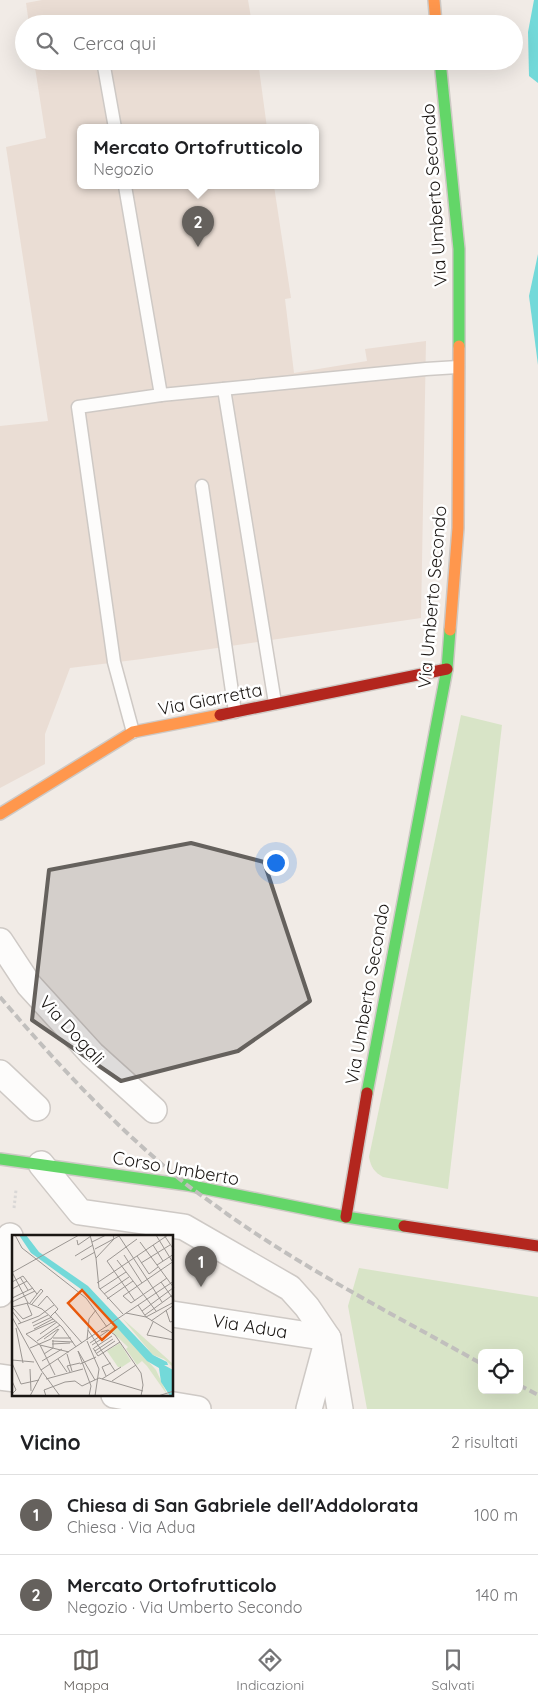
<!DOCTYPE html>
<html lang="it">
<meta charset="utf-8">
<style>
:root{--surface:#fff;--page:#f2f2f2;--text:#202124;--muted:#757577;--line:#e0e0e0;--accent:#65615d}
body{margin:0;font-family:Quicksand,sans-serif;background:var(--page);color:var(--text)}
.controls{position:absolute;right:15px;bottom:15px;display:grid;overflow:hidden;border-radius:8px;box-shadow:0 5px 20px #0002}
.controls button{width:45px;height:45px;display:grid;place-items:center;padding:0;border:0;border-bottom:1px solid var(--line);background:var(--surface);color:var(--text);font:25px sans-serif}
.you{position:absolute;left:275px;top:862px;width:18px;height:18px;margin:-12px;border:4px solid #fff;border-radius:50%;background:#1a73e8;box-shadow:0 0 0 8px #1a73e833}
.badge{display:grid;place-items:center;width:32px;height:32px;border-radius:50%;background:var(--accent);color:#fff;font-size:16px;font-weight:700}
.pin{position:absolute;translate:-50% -41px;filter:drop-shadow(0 1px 2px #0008)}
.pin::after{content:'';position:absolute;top:26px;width:18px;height:15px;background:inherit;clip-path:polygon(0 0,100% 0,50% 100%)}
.popup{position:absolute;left:77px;top:124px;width:242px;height:65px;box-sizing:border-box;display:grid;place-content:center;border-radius:8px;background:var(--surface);filter:drop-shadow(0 1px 4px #0005);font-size:16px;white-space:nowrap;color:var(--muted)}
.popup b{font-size:19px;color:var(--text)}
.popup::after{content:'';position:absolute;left:50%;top:100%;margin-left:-10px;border:10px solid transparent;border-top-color:var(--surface)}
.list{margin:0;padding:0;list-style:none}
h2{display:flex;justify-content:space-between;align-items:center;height:65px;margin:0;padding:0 20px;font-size:21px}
h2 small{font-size:16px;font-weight:400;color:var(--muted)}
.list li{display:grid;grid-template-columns:32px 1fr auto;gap:15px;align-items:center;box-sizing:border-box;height:80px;padding:0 20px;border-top:1px solid var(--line)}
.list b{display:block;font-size:19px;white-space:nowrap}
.list p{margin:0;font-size:16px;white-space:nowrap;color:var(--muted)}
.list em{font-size:16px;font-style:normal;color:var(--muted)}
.icon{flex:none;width:28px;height:28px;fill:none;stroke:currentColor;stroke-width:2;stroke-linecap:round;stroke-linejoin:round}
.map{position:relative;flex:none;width:538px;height:1409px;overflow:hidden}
.search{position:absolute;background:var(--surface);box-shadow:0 5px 20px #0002;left:15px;right:15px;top:15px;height:55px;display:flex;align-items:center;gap:12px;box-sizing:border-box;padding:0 18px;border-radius:28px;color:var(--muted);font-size:19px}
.sheet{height:225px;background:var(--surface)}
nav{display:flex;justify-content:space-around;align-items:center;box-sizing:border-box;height:70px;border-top:1px solid var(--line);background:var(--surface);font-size:14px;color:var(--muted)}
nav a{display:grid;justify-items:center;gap:2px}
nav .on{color:var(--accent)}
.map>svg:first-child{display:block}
.built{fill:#eaddd4}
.green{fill:#d8e4c7;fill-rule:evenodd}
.water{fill:#73d9d9}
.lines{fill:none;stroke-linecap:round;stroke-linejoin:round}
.lane-casing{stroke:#cec9c5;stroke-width:15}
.street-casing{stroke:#cec9c5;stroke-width:28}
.fast-casing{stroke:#cec9c5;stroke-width:14}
.slow-casing{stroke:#cec9c5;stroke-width:14}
.jam-casing{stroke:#cec9c5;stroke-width:14}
.path{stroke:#d9d7d6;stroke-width:3;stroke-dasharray:2.5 2.5;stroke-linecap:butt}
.lane{stroke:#fdfcfb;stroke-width:12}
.street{stroke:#fdfcfb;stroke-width:25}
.fast{stroke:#63d668;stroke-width:11}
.slow{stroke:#ff974d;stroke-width:11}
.jam{stroke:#b3261e;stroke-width:11}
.rail{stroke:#c1bfbd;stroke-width:4;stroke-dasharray:8 4;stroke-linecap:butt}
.marked{fill:#65615d;fill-opacity:0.2;stroke:#65615d;stroke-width:4;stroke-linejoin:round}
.labels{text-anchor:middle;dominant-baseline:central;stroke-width:5;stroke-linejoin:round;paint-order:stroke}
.street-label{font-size:18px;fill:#1a1613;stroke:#fff}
.inset-road{fill:none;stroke:#9b9692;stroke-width:1}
.view{fill:#e8590c;fill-opacity:0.15;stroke:#e8590c;stroke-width:2.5}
.inset-edge{fill:none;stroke:#1a1613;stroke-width:2.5}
</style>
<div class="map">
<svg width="538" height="1409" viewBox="0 0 538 1409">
<rect width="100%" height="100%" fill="#f1ebe6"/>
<g class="built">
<polygon points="42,0 248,0 252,24 29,24 26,3"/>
<polygon points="34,61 258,61 267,128 80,128 80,186 274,186 291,298 285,299 294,373 367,361 365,349 426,341 421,618 142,659 70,668 45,734 45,764 0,788 0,426 48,421 6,147 46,138"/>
</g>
<g class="green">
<path d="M461,715L502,725L448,1189L383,1177C374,1172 371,1167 369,1157Z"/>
<path d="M359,1268L538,1297V1409H367L348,1306ZM482,1353H519V1390H482Z"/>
</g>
<g class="water">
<polygon points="534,0 538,0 538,83 529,76 528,32"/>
<polygon points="538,254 538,365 529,296"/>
</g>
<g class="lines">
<g class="lane-casing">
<g id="lane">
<polyline points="103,61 115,128"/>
<polyline points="125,186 161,395 426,369 458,367"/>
<polyline points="224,389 275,703"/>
<polyline points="202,486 235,712"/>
<polyline points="133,732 114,662 78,407 161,395"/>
</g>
</g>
<g class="street-casing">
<g id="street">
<polyline points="0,941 29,985 92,1054 154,1110"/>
<polyline points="0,1073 37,1108"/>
<polyline points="41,1164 80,1212 184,1227 290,1288 307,1307 328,1338 340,1409"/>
<polyline points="0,1294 10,1236"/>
<polyline points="172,1314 328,1338"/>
<polyline points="0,1377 14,1379"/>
<polyline points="114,1395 198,1409"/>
<polyline points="309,1409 326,1346"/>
</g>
</g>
<g class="fast-casing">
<g id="fast">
<polyline points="440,61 459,249 459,346"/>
<polyline points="367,1093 447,669 450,630"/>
<polyline points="0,1159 187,1185 346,1217 404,1226"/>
</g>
</g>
<g class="slow-casing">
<g id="slow">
<polyline points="434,0 436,24"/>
<polyline points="450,630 458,528 459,346"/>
<polyline points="0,814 133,732 220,715"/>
</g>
</g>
<g class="jam-casing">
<g id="jam">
<polyline points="220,715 447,669"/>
<polyline points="346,1217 367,1093"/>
<polyline points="404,1226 538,1246"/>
</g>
</g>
<polyline class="path" points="14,1208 16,1190"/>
<use href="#lane" class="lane"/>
<use href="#street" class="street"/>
<use href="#fast" class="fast"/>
<use href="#slow" class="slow"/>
<use href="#jam" class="jam"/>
<g class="rail">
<path d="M0,997C57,1064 118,1130 187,1185C200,1195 214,1204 227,1214C308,1271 396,1316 482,1364"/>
<polyline points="519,1385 538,1395"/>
</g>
</g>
<path class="marked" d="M191,843L264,862L310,1001L238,1051L121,1081L32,1020L49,870Z"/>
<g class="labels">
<g class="street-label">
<text transform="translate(434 195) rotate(-94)">Via Umberto Secondo</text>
<text transform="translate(432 597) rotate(-85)">Via Umberto Secondo</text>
<text transform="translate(210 699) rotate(-11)">Via Giarretta</text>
<text transform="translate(367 994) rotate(-80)">Via Umberto Secondo</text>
<text transform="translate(72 1030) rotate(47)">Via Dogali</text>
<text transform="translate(176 1168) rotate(10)">Corso Umberto</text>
<text transform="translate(250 1326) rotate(9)">Via Adua</text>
</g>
</g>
<g transform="translate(12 1235)">
<rect width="161" height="161" fill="#f1ebe6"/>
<path d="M110,83L161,129V132L152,124L141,120ZM102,88L144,135L156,161L135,131L130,126L125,130L114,114L116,112L97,94ZM108,108L119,126L110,132H106L95,116Z" fill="#d8e4c7"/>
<path d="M7,0H14L27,17L76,51L141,120L155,127L156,130H152L161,135V161H158L149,147L147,133L135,126L73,57L19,18Z" fill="#73d9d9"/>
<path class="inset-road" d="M3,0L10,13L74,63L95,92M78,0L84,23L87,53L111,79M144,0L160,26M152,0L162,15M107,1L150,67M65,5L66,10L79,1M80,7L94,0M128,7L162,53M141,10L151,26M83,14L109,0M112,20L130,48M63,21L81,10M125,21L137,39L146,32M84,23L102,4L101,0M69,25L83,17M105,25L144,76M129,28L158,10M145,30L162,19M0,37L16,68M1,37L67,0M8,42L16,55M155,43L119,68L111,61L162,26M0,47L11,41L25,59M149,47L162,65M85,48L156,0M0,54L15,46M88,54L114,37M92,59L117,42M0,63L21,53M95,64L121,46M123,66L95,26L125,4M0,67L23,56M18,68L29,54L31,56L20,69M126,70L134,82L162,99M26,71L35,61L46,74L38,82M0,72L11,84M0,72L16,68L30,74L50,92L64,112M154,75L158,87L162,86M0,76L9,88M130,76L161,53M43,77L70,108M114,78L134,82L162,67M133,80L162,59M0,82L29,135L162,46M11,84L20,80L15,68M139,86L162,70M141,87L135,100L162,105M20,88L36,80M6,89L27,81L42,70M21,91L40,82M4,93L11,128M22,94L41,84M76,95L103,136M89,97L96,95L103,100L129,138L131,150L129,161M14,99L28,110L43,140M14,99L43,86M28,99L45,87M41,103H59M32,104L46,94M75,105L77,84L84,75M25,106L48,90M40,106L61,107M75,106L87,134L83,161M78,108L97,95M40,109L58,108M28,110L57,117M80,110L99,98M18,113L39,104L47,94M81,113L86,121L108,107M82,113L100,101M66,116L79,151L77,161M66,116L83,145M83,116L101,104M85,118L103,106M32,119L41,113V105M55,119L60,136M46,124L55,137M0,125L22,127M30,126L50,114M0,128L9,149L27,145M68,129L84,122M18,134L19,156M29,135L48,161M58,137L55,131L68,128M94,141L90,132L99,128M87,143L131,156M34,144L71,134M90,144L109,132M0,146L4,155L0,159M100,146L124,130M18,161L30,138M34,161L32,155L53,147L63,146L70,151L87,143M146,161L162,156"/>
<path class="view" d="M70,55L104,92L90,105L56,68Z"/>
<rect width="161" height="161" class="inset-edge"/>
</g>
</svg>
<div class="controls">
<button><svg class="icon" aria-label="locate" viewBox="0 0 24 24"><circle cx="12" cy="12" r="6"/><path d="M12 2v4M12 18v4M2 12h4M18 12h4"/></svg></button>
</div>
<div class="you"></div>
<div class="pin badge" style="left:201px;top:1287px">1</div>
<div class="pin badge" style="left:198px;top:247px">2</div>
<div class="popup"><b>Mercato Ortofrutticolo</b>Negozio</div>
<div class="search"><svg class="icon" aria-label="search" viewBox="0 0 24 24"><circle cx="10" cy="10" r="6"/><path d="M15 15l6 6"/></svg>Cerca qui</div>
</div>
<section class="sheet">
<h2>Vicino<small>2 risultati</small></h2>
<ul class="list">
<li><span class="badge">1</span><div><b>Chiesa di San Gabriele dell'Addolorata</b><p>Chiesa · Via Adua</p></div><em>100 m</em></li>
<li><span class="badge">2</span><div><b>Mercato Ortofrutticolo</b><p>Negozio · Via Umberto Secondo</p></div><em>140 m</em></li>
</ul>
</section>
<nav>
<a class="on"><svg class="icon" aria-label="map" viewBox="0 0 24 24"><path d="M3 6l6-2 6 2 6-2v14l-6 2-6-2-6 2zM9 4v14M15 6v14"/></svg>Mappa</a>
<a><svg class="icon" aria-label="directions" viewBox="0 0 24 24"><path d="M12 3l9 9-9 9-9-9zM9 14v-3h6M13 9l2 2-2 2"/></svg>Indicazioni</a>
<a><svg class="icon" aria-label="saved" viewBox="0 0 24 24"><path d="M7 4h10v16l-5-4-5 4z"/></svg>Salvati</a>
</nav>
